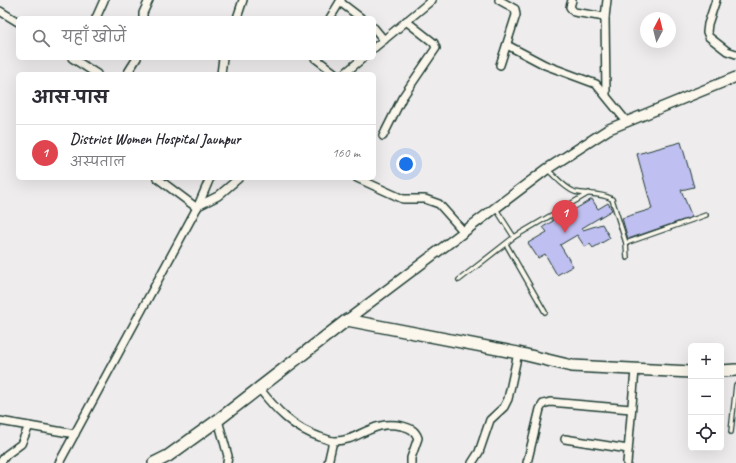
<!DOCTYPE html>
<html lang="hi">
<meta charset="utf-8">
<style>
:root{--surface:#fff;--page:#f2f2f3;--text:#2b2b33;--muted:#7c7c81;--line:#e1e1e2;--accent:#2563eb}
body{margin:0;font-family:Caveat,"Playpen Sans Deva",sans-serif;background:var(--page);color:var(--text)}
.controls{position:absolute;right:12px;bottom:12px;display:grid;overflow:hidden;border-radius:6px;box-shadow:0 4px 16px #0002}
.controls button{width:36px;height:36px;display:grid;place-items:center;padding:0;border:0;border-bottom:1px solid var(--line);background:var(--surface);color:var(--text);font:20px sans-serif}
.compass{position:absolute;left:640px;top:12px;width:36px;height:36px;border-radius:50%;background:var(--surface);box-shadow:0 4px 16px #0002;rotate:7deg}
.you{position:absolute;left:406px;top:164px;width:14px;height:14px;margin:-10px;border:3px solid #fff;border-radius:50%;background:#1a73e8;box-shadow:0 0 0 6px #1a73e833}
.badge{display:grid;place-items:center;width:26px;height:26px;border-radius:50%;background:var(--accent);color:#fff;font-size:13px;font-weight:700}
.pin{position:absolute;translate:-50% -33px;filter:drop-shadow(0 1px 2px #0008)}
.pin::after{content:'';position:absolute;top:21px;width:14px;height:12px;background:inherit;clip-path:polygon(0 0,100% 0,50% 100%)}
.list{margin:0;padding:0;list-style:none}
h2{display:flex;justify-content:space-between;align-items:center;height:52px;margin:0;padding:0 16px;font-size:17px}
h2 small{font-size:13px;font-weight:400;color:var(--muted)}
.list li{display:grid;grid-template-columns:26px 1fr auto;gap:12px;align-items:center;box-sizing:border-box;height:56px;padding:0 16px;border-top:1px solid var(--line)}
.list b{display:block;font-size:15px;white-space:nowrap}
.list p{margin:0;font-size:13px;white-space:nowrap;color:var(--muted)}
.list em{font-size:13px;font-style:normal;color:var(--muted)}
.icon{flex:none;width:22px;height:22px;fill:none;stroke:currentColor;stroke-width:2;stroke-linecap:round;stroke-linejoin:round}
.map{position:relative;flex:none;width:736px;height:463px;overflow:hidden}
.search{position:absolute;background:var(--surface);box-shadow:0 4px 16px #0002;left:16px;top:16px;width:360px;height:44px;display:flex;align-items:center;gap:10px;box-sizing:border-box;padding:0 14px;border-radius:6px;color:var(--muted);font-size:15px}
.panel{position:absolute;background:var(--surface);box-shadow:0 4px 16px #0002;left:16px;top:72px;width:360px;height:108px;border-radius:6px}
.map>svg:first-child{display:block}
.building{fill:#c0bff1;stroke:#1f3d34}
.lines{fill:none;stroke-linecap:round;stroke-linejoin:round}
.service-casing{stroke:#1f3d34;stroke-width:6}
.minor-casing{stroke:#1f3d34;stroke-width:10}
.tertiary-casing{stroke:#1f3d34;stroke-width:12}
.secondary-casing{stroke:#1f3d34;stroke-width:14}
.service{stroke:#fbf7ec;stroke-width:3.5}
.minor{stroke:#fbf7ec;stroke-width:7}
.tertiary{stroke:#fbf7ec;stroke-width:9}
.secondary{stroke:#fbf7ec;stroke-width:11}
</style>
<div class="map">
<svg width="736" height="463" viewBox="0 0 736 463">
<rect width="100%" height="100%" fill="#efeced"/>
<filter id="ink" filterUnits="userSpaceOnUse"><feTurbulence type="fractalNoise" baseFrequency=".025" numOctaves="2"/><feDisplacementMap in="SourceGraphic" scale="8" xChannelSelector="R" yChannelSelector="G"/><feConvolveMatrix kernelMatrix="1 2 1 2 8 2 1 2 1" color-interpolation-filters="sRGB"/></filter>
<g filter="url(#ink)">
<g class="building">
<polygon points="681,142 694,187 681,190 692,217 628,239 622,218 652,209 637,154"/>
<polygon points="592,199 598,209 608,203 612,210 582,228 583,230 602,224 610,238 593,248 590,244 585,247 577,235 560,245 573,266 557,275 545,254 538,258 528,243 547,232 543,227 553,221 552,219 571,208 572,211"/>
</g>
<g class="lines">
<g class="service-casing">
<g id="service">
<path d="M548,170C556,177 564,188 575,192C587,195 600,192 612,199L626,243L627,258"/>
<polyline points="496,209 514,237"/>
<polyline points="626,243 706,215"/>
<polyline points="506,244 545,312"/>
<polyline points="459,280 514,237 589,193"/>
<polyline points="731,432 736,385"/>
</g>
</g>
<g class="minor-casing">
<g id="minor">
<polyline points="499,0 515,9 516,15 500,65"/>
<polyline points="572,0 570,7 574,12 605,17"/>
<polyline points="716,0 708,24 707,32 709,37 727,51 736,54"/>
<polyline points="340,2 361,18"/>
<polyline points="0,11 18,22"/>
<polyline points="96,18 104,0"/>
<polyline points="143,18 143,13 149,0"/>
<polyline points="237,18 243,0"/>
<polyline points="330,18 341,0"/>
<polyline points="374,28 384,40"/>
<polyline points="507,45 545,65 596,84 627,122"/>
<polyline points="374,48 432,0"/>
<polyline points="72,58 97,74"/>
<polyline points="315,58 336,74"/>
<polyline points="127,74 137,58"/>
<polyline points="221,74 223,58"/>
<polyline points="344,74 363,58"/>
<polyline points="606,94 605,17 607,0"/>
<polyline points="383,136 402,98 436,48 434,43 406,21"/>
<polyline points="157,178 197,208"/>
<polyline points="357,178 403,199 425,199 439,204 464,232"/>
<polyline points="198,206 218,196 239,178"/>
<path d="M259,388C276,410 293,428 320,437C324,438 330,441 334,441C359,442 371,419 402,426C410,428 415,430 418,438L411,458V463"/>
<polyline points="218,420 228,456 227,463"/>
<polyline points="0,421 75,434"/>
<polyline points="565,439 628,449"/>
<polyline points="0,463 6,455 21,444 29,426"/>
<polyline points="59,463 198,206 210,178"/>
<polyline points="328,463 333,441"/>
<polyline points="472,463 479,452 490,420 504,407 508,399 518,353"/>
<polyline points="527,463 540,409 543,404 550,402 631,409"/>
<polyline points="627,463 635,370"/>
</g>
</g>
<g class="tertiary-casing">
<polyline id="tertiary" points="347,320 547,169 609,129 736,77"/>
</g>
<g class="secondary-casing">
<g id="secondary">
<polyline points="721,371 736,370"/>
<polyline points="154,463 168,456 218,420 347,320 518,353 572,366 691,372"/>
</g>
</g>
<use href="#service" class="service"/>
<use href="#minor" class="minor"/>
<use href="#tertiary" class="tertiary"/>
<use href="#secondary" class="secondary"/>
</g>
</g>
</svg>
<div class="controls">
<button>+</button>
<button>−</button>
<button><svg class="icon" aria-label="locate" viewBox="0 0 24 24"><circle cx="12" cy="12" r="6"/><path d="M12 2v4M12 18v4M2 12h4M18 12h4"/></svg></button>
</div>
<svg class="compass" viewBox="-18 -18 36 36"><path d="M0-13l5 13h-10z" fill="#e53935"/><path d="M0 13l5-13h-10z" fill="#7c7c81"/></svg>
<div class="you"></div>
<div class="pin badge" style="left:565px;top:233px;background:#e0444e">1</div>
<div class="search"><svg class="icon" aria-label="search" viewBox="0 0 24 24"><circle cx="10" cy="10" r="6"/><path d="M15 15l6 6"/></svg>यहाँ खोजें</div>
<section class="panel">
<h2>आस-पास<small></small></h2>
<ul class="list">
<li><span class="badge" style="background:#e0444e">1</span><div><b>District Women Hospital Jaunpur</b><p>अस्पताल</p></div><em>160 m</em></li>
</ul>
</section>
</div>
